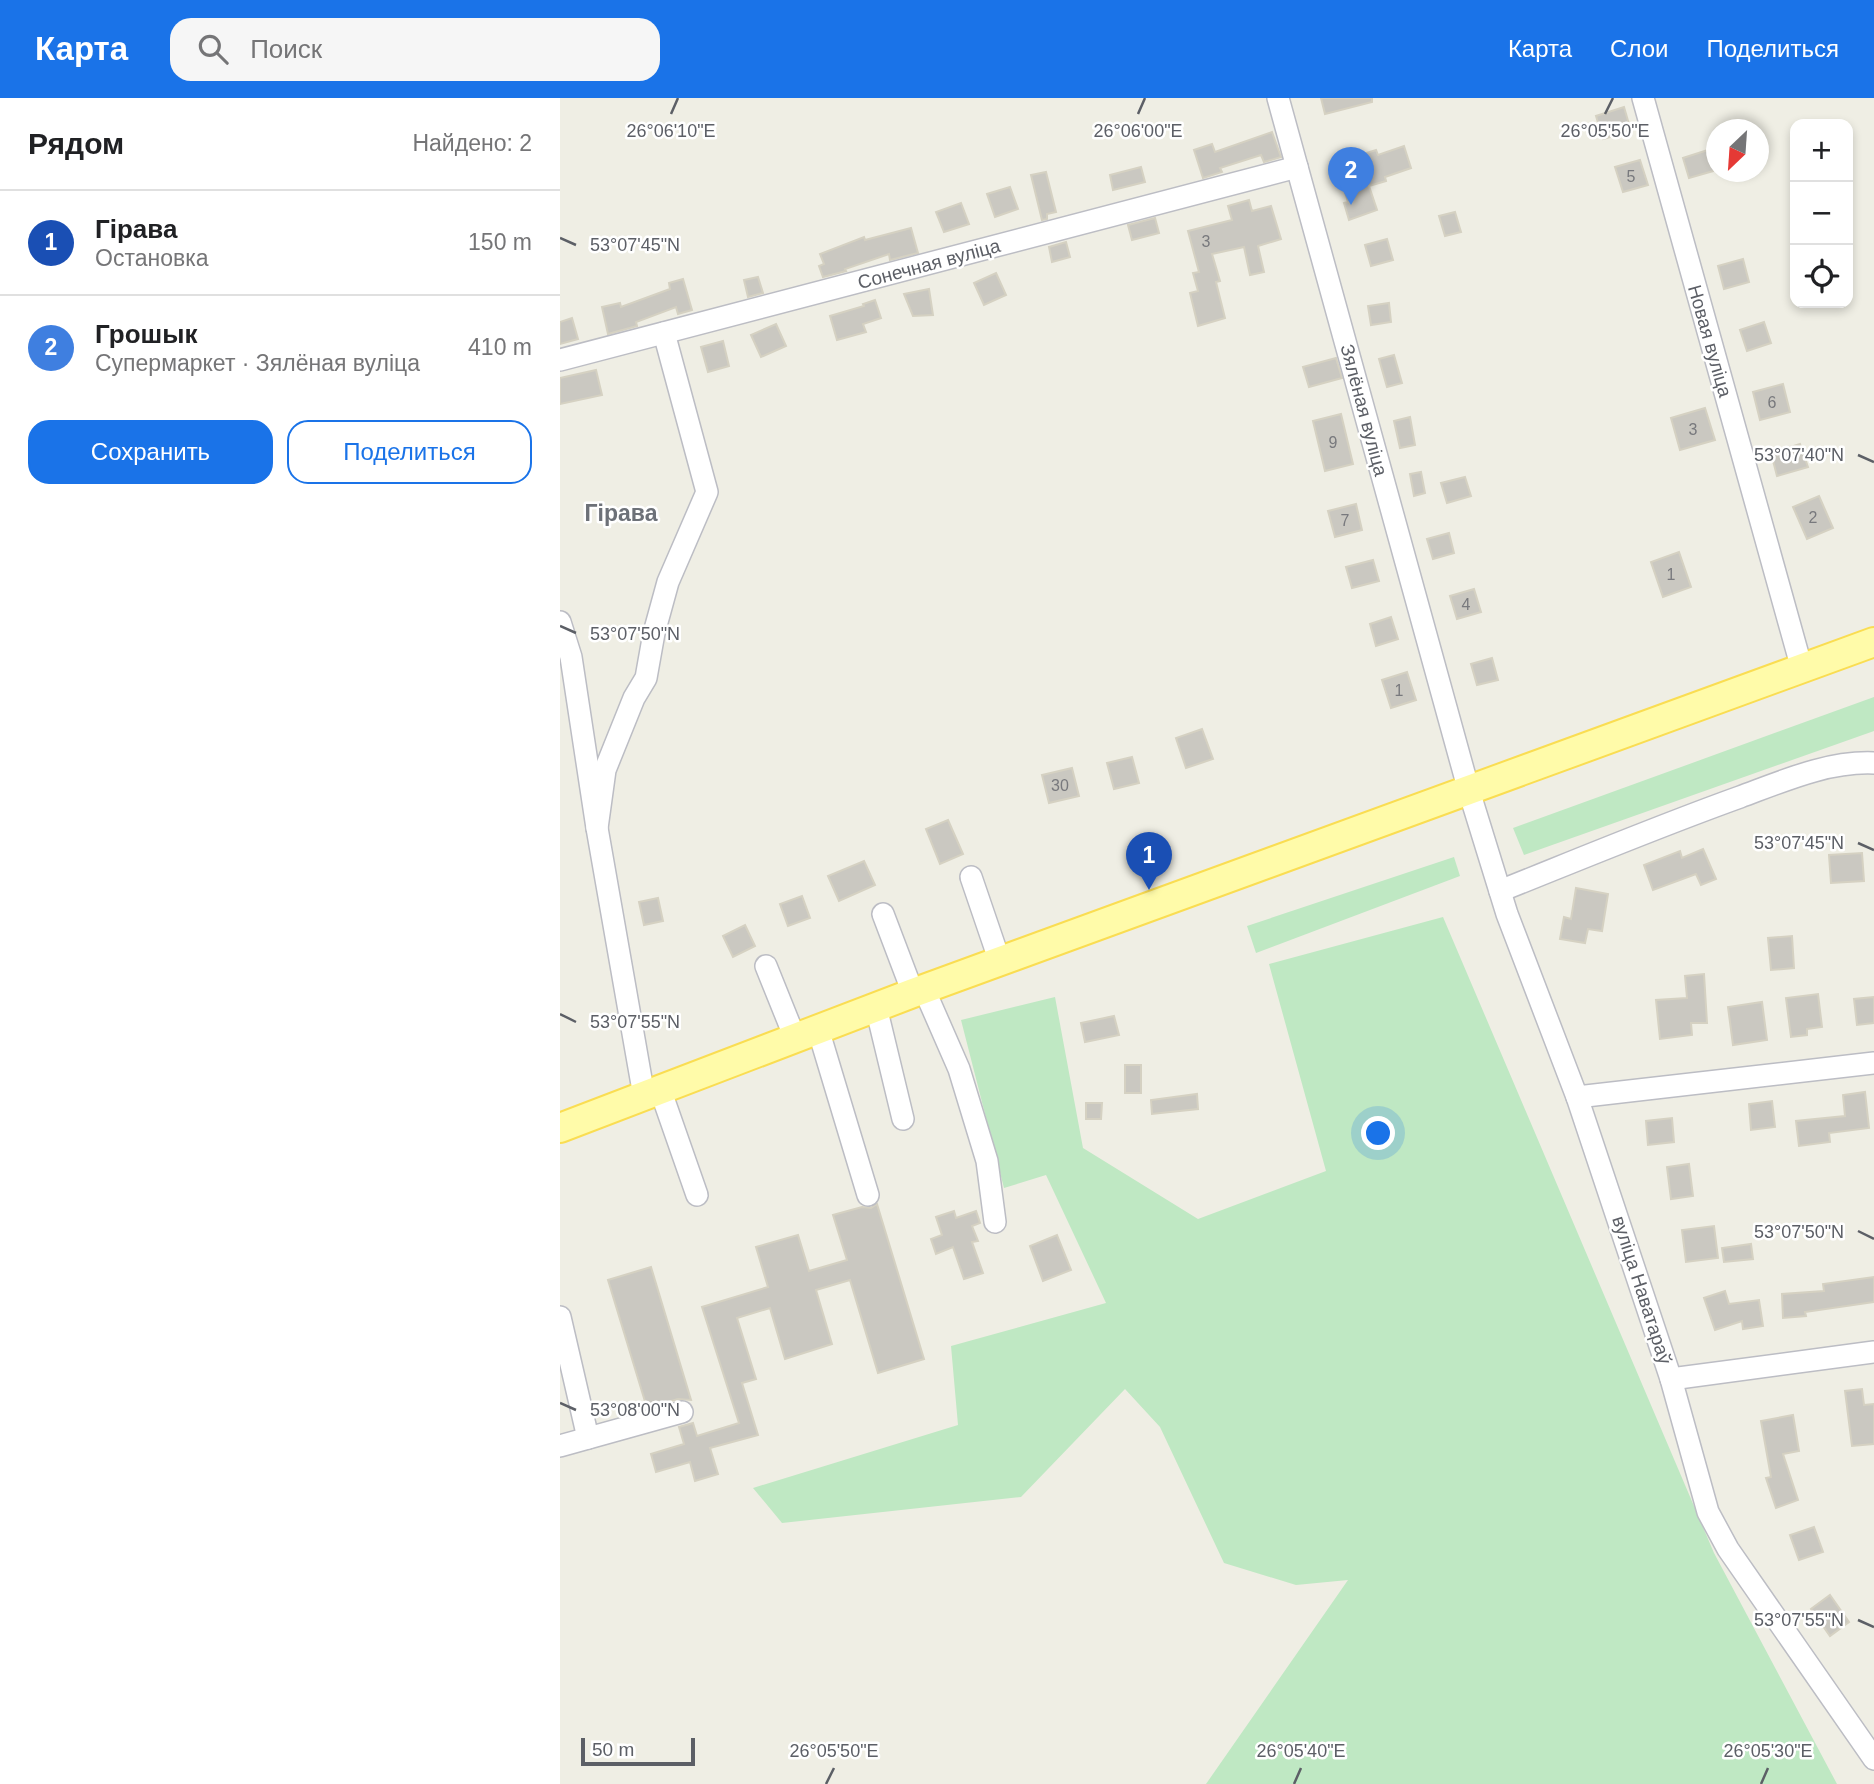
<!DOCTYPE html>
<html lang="ru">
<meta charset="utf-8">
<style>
:root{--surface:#fff;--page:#f6f6f6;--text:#202124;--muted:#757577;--line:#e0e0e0;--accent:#1a73e8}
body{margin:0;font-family:Helvetica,sans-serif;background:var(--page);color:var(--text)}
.controls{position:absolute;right:21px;top:21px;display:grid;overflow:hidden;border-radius:14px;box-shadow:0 4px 10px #0003}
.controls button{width:63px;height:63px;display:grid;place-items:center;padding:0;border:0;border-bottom:2px solid var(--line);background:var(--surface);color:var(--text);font:35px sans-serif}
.compass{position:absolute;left:1146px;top:21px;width:63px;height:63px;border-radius:50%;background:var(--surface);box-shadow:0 4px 10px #0003;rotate:205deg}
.scale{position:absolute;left:21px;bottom:18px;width:114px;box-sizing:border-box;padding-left:7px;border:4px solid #5c5f66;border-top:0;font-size:19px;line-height:24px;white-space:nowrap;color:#5c5f66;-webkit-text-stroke:5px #fff;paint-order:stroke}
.you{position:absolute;left:819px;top:1036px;width:24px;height:24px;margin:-18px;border:5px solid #fff;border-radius:50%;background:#1a73e8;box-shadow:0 0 0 10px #1a73e833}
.badge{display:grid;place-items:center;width:46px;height:46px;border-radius:50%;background:var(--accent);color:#fff;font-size:23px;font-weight:700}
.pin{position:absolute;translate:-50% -58px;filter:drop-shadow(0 2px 4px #0008)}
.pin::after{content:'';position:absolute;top:37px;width:24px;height:21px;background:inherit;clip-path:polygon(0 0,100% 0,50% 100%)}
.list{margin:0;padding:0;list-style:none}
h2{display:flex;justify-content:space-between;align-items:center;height:91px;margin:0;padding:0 28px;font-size:30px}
h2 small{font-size:23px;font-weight:400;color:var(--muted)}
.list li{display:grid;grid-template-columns:46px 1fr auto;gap:21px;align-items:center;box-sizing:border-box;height:105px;padding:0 28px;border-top:2px solid var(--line)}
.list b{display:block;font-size:26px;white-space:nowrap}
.list p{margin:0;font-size:23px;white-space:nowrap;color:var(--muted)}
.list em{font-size:23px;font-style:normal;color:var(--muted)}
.actions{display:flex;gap:14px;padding:21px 28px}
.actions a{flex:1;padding:16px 0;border:2px solid var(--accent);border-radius:21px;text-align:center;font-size:24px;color:var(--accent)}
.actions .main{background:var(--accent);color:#fff}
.icon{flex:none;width:38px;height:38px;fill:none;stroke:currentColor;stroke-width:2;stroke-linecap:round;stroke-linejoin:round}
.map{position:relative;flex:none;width:1314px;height:1686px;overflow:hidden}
header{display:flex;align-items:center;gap:42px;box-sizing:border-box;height:98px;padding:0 35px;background:var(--accent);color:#fff}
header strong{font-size:33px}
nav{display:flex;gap:38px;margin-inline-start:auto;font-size:24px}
.search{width:490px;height:63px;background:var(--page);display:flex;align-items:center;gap:18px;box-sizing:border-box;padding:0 24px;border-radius:21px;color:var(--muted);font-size:26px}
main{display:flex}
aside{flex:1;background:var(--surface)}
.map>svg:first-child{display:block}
.green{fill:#bfe8c3}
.building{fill:#cac8c1;stroke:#d5d1c2;stroke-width:2}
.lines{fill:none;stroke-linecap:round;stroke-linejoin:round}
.minor-casing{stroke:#bcbdc4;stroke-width:24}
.major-casing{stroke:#fadd52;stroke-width:32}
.minor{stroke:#fff;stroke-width:21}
.major{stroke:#fffba9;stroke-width:28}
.ticks{fill:none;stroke:#5c5f66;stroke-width:2.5}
.labels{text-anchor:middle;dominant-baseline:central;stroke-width:5;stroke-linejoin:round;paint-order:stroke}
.number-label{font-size:16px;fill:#78797d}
.street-label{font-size:19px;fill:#5c5f66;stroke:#fff}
.quarter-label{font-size:23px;font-weight:bold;fill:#6d7178;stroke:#fff}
.ticks-label{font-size:18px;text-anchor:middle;fill:#5c5f66;stroke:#fff;stroke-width:5;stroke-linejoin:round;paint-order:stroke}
</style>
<header>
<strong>Карта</strong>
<div class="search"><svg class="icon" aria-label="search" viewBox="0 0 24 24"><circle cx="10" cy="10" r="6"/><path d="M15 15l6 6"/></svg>Поиск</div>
<nav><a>Карта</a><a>Слои</a><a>Поделиться</a></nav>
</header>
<main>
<aside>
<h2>Рядом<small>Найдено: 2</small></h2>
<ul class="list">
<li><span class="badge" style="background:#1a4fb4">1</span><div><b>Гірава</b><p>Остановка</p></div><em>150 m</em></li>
<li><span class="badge" style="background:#3f7fe0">2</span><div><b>Грошык</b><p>Супермаркет · Зялёная вуліца</p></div><em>410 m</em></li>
</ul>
<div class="actions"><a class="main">Сохранить</a><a>Поделиться</a></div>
</aside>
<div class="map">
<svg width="1314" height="1686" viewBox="0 0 1314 1686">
<rect width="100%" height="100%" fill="#efeee4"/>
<g class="green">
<polygon points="1314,599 1314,633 964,757 953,730"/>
<polygon points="894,759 900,778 696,855 687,828"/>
<polygon points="883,819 1154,1455 1277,1686 646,1686 788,1482 736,1487 664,1465 600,1329 565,1291 461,1399 222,1425 193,1390 398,1327 391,1248 546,1205 486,1077 444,1090 401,922 495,899 523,1050 638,1121 766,1073 709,866"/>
</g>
<g class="building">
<polygon points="761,0 812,0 812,4 765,16"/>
<polygon points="1064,9 1071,33 1043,41 1036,18"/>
<polygon points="712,34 721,59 704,64 701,57 660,70 662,74 643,80 634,52 652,46 655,54"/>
<polygon points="844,48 851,70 825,79 826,83 809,88 817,112 789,122 784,105 788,104 778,71 793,67 791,60 816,52 818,57"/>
<polygon points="1154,50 1157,58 1157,72 1129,80 1123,60"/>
<polygon points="1080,62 1088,87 1063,94 1055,69"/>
<polygon points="581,69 585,84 553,92 550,77"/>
<polygon points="486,74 496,114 487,116 487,121 482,122 471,77"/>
<polygon points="450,89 458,111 435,119 427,96"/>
<polygon points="689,102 692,113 711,108 721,141 698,148 704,174 690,177 684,149 652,156 660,183 656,184 665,220 638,228 630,195 638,193 633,175 639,174 628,133 672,122 668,108"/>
<polygon points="401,105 409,126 384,134 376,114"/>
<polygon points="895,114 901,134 885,138 879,118"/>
<polygon points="595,120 599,135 572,142 568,127"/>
<polygon points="351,130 358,155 330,162 329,156 285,171 286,173 263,179 259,168 264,166 260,156 304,139 305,142"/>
<polygon points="827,141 833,162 811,168 805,147"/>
<polygon points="506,144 510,159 492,164 489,149"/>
<polygon points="1183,161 1189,184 1164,191 1158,168"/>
<polygon points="436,175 446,197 424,207 414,185"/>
<polygon points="198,179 203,195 188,199 184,182"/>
<polygon points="123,181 132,212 118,216 116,209 76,224 77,228 48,236 42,209 60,205 61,209 110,191 109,185"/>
<polygon points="369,191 373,217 353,218 344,196"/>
<polygon points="315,202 321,220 303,226 306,234 277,242 270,218 304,208 303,206"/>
<polygon points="829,205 831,224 811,227 808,208"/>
<polygon points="12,220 18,241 0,246 0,224"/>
<polygon points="1204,224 1211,245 1187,253 1180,232"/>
<polygon points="216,226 226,248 201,259 191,237"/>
<polygon points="163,243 169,268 148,274 141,249"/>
<polygon points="834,257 842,285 827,289 819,261"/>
<polygon points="776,260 782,280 749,289 743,269"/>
<polygon points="36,272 42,297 0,306 0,280"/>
<polygon points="1223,286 1230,314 1200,322 1193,294"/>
<polygon points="1145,310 1155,342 1120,352 1111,320"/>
<polygon points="781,316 793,366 765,373 753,323"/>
<polygon points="850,319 855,347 840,350 834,323"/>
<polygon points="1240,346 1248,369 1217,378 1211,355"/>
<polygon points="861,374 865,395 854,398 850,376"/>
<polygon points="905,379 911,398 887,405 881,385"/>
<polygon points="1259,398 1273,430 1247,441 1233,409"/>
<polygon points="796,406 802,432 775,439 768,413"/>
<polygon points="889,435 894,455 873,461 867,441"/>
<polygon points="1119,454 1131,489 1103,499 1091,464"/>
<polygon points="813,462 819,483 792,490 786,469"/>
<polygon points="914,491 921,514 897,521 890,498"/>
<polygon points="831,519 838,541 816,548 810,526"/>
<polygon points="932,560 938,582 917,587 911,566"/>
<polygon points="847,574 856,602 831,610 822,582"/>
<polygon points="642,631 653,661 626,670 616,640"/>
<polygon points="572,659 579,685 554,691 547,665"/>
<polygon points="512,670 519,698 489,705 482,677"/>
<polygon points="388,722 403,756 380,766 366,731"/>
<polygon points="1143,751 1156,781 1141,787 1136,776 1093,792 1084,767 1120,753 1122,760"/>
<polygon points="1302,755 1304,783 1271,785 1269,757"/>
<polygon points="304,763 315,787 279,803 268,778"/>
<polygon points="1016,790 1048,796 1042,833 1028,831 1025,845 1000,841 1004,819 1011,821"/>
<polygon points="242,798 250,820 228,828 220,806"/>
<polygon points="98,800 103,823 84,827 79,804"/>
<polygon points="185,827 195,848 173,859 163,838"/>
<polygon points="1232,838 1234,870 1211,872 1208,840"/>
<polygon points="1144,876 1147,925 1131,925 1132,937 1100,941 1096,902 1127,900 1125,878"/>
<polygon points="1258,896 1262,929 1247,931 1247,937 1231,939 1226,900"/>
<polygon points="1314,899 1314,925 1297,927 1294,901"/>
<polygon points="1202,904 1207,942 1173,947 1168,909"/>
<polygon points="554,918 559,937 525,944 521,925"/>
<rect x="565" y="967" width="16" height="28"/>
<polygon points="1305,994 1309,1030 1269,1035 1270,1044 1239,1048 1236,1023 1285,1018 1283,997"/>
<polygon points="637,996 638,1011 592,1016 591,1002"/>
<polygon points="1212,1003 1215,1029 1191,1032 1189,1006"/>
<polygon points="526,1005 542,1005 541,1021 526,1021"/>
<polygon points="1112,1020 1114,1044 1088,1047 1086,1023"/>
<polygon points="1129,1066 1133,1098 1111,1101 1107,1069"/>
<polygon points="317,1106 364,1261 318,1275 290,1182 256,1192 272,1246 225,1261 210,1210 177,1220 196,1281 182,1285 198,1337 150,1350 158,1376 135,1383 130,1364 96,1374 91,1356 124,1346 119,1329 133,1325 137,1338 179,1325 142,1209 208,1189 196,1149 238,1137 249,1173 287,1162 273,1117 302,1109 311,1110"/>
<polygon points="394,1113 396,1120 416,1113 420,1125 412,1128 418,1143 412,1144 423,1175 404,1181 393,1149 376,1156 371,1141 382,1137 376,1119"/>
<polygon points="1154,1128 1158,1160 1126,1164 1122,1132"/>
<polygon points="497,1137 511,1172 483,1183 470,1148"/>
<polygon points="1191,1146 1193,1161 1164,1164 1162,1150"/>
<polygon points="91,1169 131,1302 118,1301 87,1310 48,1182"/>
<polygon points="1314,1179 1314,1204 1245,1214 1246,1218 1223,1220 1222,1196 1264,1193 1263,1186"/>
<polygon points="1165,1193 1169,1206 1199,1202 1203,1228 1183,1231 1182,1223 1155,1232 1144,1200"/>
<polygon points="1302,1291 1304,1307 1314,1306 1314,1346 1292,1348 1285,1293"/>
<polygon points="1233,1317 1239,1353 1223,1356 1238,1402 1216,1410 1206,1380 1211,1379 1201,1323"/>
<polygon points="1254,1429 1263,1454 1239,1462 1230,1437"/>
<polygon points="1270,1497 1289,1524 1270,1538 1251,1511"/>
</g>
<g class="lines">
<g class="minor-casing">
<g id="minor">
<polyline points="718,0 909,693 947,816 1017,999 1111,1281 1148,1414 1168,1451 1314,1661"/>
<polyline points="1083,0 1242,571"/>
<polyline points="0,262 737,69"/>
<polyline points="0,524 11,559 37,730 84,998"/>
<polyline points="37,730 45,672 74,600 86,580 94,535 108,484 147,394 104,235"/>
<polyline points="411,779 440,864"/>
<path d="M940,793C1020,761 1099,728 1180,699C1223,683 1268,663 1314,665"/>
<polyline points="323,816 353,895"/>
<polyline points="206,868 235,940"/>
<polyline points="364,891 399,971 427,1063 435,1124"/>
<polyline points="316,909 343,1021"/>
<polyline points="258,931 308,1097"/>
<polyline points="100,991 137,1097"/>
<polyline points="1017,999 1314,965"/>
<polyline points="0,1219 28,1340"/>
<polyline points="1111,1281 1314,1254"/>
<polyline points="0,1348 122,1314"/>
</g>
</g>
<g class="major-casing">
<polyline id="major" points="0,1030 353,895 1314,544"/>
</g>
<use href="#minor" class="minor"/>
<use href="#major" class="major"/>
</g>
<path class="ticks" d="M111,16L118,0M578,16L585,0M1045,16L1053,0M0,140L16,147M1298,357L1314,364M0,528L16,535M1298,745L1314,752M0,916L16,924M1298,1133L1314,1141M0,1305L16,1312M1298,1522L1314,1529M266,1686L274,1670M734,1686L741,1670M1201,1686L1208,1670"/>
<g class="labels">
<g class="number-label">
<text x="1071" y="78">5</text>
<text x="646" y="143">3</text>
<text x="1212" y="304">6</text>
<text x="1133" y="331">3</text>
<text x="773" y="344">9</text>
<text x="1253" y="419">2</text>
<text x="785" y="422">7</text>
<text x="1111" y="476">1</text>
<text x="906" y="506">4</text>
<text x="839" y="592">1</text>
<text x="500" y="687">30</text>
</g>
<g class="street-label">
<text transform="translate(369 166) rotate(-15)">Сонечная вуліца</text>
<text transform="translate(1150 243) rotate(74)">Новая вуліца</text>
<text transform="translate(804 312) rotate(75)">Зялёная вуліца</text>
<text transform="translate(1082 1192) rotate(72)">вуліца Наватараў</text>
</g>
<g class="quarter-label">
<text x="61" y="415">Гірава</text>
</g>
</g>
<g class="ticks-label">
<text x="111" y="39">26°06'10"E</text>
<text x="578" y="39">26°06'00"E</text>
<text x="1045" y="39">26°05'50"E</text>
<text x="75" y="153">53°07'45"N</text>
<text x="1239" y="363">53°07'40"N</text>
<text x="75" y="542">53°07'50"N</text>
<text x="1239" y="751">53°07'45"N</text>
<text x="75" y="930">53°07'55"N</text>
<text x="1239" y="1140">53°07'50"N</text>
<text x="75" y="1318">53°08'00"N</text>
<text x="1239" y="1528">53°07'55"N</text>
<text x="274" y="1659">26°05'50"E</text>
<text x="741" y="1659">26°05'40"E</text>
<text x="1208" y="1659">26°05'30"E</text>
</g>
</svg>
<div class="controls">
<button>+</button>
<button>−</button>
<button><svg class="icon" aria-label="locate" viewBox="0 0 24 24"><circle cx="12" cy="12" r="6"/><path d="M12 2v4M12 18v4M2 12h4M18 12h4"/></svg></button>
</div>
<svg class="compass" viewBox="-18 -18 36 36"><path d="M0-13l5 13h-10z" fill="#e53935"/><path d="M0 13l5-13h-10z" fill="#757577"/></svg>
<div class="scale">50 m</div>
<div class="you"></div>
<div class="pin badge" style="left:589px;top:792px;background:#1a4fb4">1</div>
<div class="pin badge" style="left:791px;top:107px;background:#3f7fe0">2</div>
</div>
</main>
